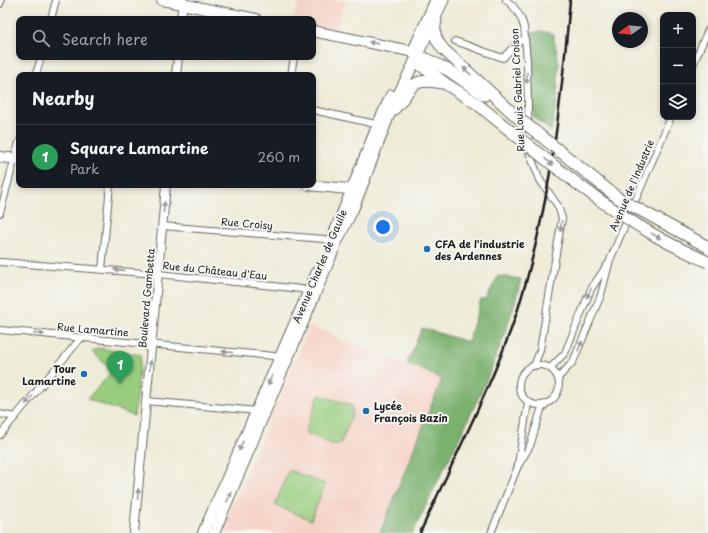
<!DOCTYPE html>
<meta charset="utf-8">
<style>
:root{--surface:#171b24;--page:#242831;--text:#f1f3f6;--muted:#9ea1a6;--line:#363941;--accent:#ea580c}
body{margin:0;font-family:"Playpen Sans",sans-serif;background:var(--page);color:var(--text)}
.controls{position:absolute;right:12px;top:12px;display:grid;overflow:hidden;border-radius:8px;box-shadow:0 2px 6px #0003}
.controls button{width:36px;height:36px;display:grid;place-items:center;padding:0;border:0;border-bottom:1px solid var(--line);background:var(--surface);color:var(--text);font:20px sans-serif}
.compass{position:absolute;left:612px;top:12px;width:36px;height:36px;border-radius:50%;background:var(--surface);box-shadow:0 2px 6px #0003;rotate:256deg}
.you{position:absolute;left:383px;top:227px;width:14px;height:14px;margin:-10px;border:3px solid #fff;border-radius:50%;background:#1a73e8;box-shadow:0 0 0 6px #1a73e833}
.badge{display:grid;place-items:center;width:26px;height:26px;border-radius:50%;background:var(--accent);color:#fff;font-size:13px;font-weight:700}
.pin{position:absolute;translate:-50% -33px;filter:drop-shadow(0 1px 2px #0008)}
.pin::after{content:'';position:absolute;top:21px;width:14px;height:12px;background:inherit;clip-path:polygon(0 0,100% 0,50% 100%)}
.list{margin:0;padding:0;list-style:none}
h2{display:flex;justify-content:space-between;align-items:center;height:52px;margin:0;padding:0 16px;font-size:17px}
h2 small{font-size:13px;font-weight:400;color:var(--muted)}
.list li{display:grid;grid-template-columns:26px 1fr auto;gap:12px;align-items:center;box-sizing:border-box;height:64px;padding:0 16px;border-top:1px solid var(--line)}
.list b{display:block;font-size:15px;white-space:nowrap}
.list p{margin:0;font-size:13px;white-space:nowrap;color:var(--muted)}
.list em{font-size:13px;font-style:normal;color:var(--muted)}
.icon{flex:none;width:22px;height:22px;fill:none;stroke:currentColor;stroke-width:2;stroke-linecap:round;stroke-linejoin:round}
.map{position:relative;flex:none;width:708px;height:533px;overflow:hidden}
.search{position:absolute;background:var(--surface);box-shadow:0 2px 6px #0003;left:16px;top:16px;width:300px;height:44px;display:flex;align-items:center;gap:10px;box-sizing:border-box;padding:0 14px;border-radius:8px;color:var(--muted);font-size:15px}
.panel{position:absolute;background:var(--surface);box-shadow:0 2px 6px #0003;left:16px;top:72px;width:300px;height:116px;border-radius:8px}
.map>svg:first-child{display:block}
.built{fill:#f6d1c5}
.green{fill:#99ce80;stroke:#5a754e}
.forest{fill:#7ab16e;stroke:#4b6645}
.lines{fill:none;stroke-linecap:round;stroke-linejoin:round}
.minor-casing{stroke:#66645d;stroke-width:8}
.tertiary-casing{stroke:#66645d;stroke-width:10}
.secondary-casing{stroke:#66645d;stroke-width:11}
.primary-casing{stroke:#66645d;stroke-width:12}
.trunk-casing{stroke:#66645d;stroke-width:13}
.minor{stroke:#fff;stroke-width:6}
.tertiary{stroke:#fff;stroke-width:8}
.secondary{stroke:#fff;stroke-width:9}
.primary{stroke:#fff;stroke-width:10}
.trunk{stroke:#fff;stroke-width:11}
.rail{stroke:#1c1c1c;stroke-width:2.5}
.trunk-bridge-casing{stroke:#66645d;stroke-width:13;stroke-linecap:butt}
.trunk-bridge{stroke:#fff;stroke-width:11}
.oneway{fill:#999}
.poi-dot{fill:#1f6fb2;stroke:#f6f6f2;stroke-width:1.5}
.labels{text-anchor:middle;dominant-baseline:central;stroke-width:4;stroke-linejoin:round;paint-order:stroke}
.street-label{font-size:10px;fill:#1c1c1c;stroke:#f6f6f2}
.poi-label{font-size:10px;font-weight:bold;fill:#1c1c1c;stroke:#f6f6f2;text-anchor:start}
</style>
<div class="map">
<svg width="708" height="533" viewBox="0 0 708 533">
<rect width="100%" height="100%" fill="#f6f6f2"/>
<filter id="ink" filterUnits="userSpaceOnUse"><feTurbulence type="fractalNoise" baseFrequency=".025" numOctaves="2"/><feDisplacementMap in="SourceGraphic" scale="8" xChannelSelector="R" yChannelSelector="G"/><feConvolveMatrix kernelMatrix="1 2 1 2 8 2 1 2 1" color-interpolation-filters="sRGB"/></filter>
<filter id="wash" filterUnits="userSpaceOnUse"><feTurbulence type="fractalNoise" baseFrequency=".012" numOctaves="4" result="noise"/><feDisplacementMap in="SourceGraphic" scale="16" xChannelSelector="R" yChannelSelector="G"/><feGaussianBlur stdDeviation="0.9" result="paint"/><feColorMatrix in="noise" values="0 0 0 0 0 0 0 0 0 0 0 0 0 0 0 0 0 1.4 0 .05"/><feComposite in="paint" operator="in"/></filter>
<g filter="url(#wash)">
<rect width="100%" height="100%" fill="#eeebd7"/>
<g class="built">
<polygon points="300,0 346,0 336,29 313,24 313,19 294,19"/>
<polygon points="310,326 469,389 398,533 221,533"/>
</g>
<g class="green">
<polygon points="98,348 141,355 134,416 87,399 113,371 92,352"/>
<polygon points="319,395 351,405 353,412 341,443 333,445 305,432"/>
<polygon points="289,470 325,484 311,520 275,505"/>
</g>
<g class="forest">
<polygon points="541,31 553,34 559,64 557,102 551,131 534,118 532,107 530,33"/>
<path d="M498,276L521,279C500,369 451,450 413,533H380L442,379L407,363L422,328L468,342L481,300H486Z"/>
</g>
</g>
<g filter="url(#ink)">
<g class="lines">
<g class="minor-casing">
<g id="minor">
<path d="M506,0C516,7 521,15 524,27L527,61L529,152L540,180L558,206L562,218L540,350L534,366"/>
<polyline points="0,4 1,0"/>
<polyline points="51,19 56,0"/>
<polyline points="455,41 503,58 518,42 525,39"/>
<polyline points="693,65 708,30"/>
<polyline points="36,75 41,57"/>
<polyline points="291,75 294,57"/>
<polyline points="313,110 380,125"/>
<polyline points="0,213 19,142"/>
<polyline points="162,226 324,239 330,242"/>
<polyline points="0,262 158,274 301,289 308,292"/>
<polyline points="102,269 110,185"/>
<polyline points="0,330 274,356 279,359"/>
<circle cx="539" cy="385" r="20"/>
<polyline points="550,368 565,353 591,289 607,265"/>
<polyline points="558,378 573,362 601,295 610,260 671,117"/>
<polyline points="146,401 258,411"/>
<polyline points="0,414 15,417"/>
<polyline points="0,435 81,338"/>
<polyline points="518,464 528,403"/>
<polyline points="491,533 518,466 530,446 541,410 545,405"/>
</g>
</g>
<g class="tertiary-casing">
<g id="tertiary">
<polyline points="181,19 183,0"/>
<polyline points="176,75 178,57"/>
<polyline points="134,533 166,185"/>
</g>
</g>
<g class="secondary-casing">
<g id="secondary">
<polyline points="412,52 435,0"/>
<polyline points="418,55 444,0"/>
</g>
</g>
<g class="primary-casing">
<g id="primary">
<polyline points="162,0 256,19"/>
<polyline points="0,157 19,159"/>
<polyline points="308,185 358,190"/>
<polyline points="331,241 378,124 391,95"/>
<polyline points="203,533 317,272"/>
<polyline points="214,533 337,242 354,207 393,105 418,55 410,51 313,31"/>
</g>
</g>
<g class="trunk-casing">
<g id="trunk">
<path d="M436,20C433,33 435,39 443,49L516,116"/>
<polyline points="418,55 448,70 484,95"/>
<polyline points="415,61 446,84 476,103 508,129"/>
<path d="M392,111C413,91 406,76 443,83"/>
</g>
</g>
<use href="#minor" class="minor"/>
<use href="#tertiary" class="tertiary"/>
<use href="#secondary" class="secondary"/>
<use href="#primary" class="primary"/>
<use href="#trunk" class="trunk"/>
<path class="rail" d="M420,533C453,460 493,385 518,309C550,208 561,105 570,0"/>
<g class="trunk-bridge-casing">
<g id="trunk-bridge">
<polyline points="516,116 618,198 708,247"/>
<path d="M508,129C555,167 603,206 656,236C673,246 691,254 708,262"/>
</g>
</g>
<use href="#trunk-bridge" class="trunk-bridge"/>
</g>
<defs><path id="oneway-solid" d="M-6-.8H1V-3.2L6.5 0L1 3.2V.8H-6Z"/></defs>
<g class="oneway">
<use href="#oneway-solid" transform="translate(374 43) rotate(-168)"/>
<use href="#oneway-solid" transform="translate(467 71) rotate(-137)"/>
<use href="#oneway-solid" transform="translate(527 78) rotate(89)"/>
<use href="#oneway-solid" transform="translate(549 162) rotate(39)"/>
<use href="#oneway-solid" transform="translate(164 207) rotate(-85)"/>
<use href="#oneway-solid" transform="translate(561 226) rotate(98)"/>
<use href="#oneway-solid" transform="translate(656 236) rotate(30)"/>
<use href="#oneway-solid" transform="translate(119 270) rotate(-175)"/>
<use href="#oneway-solid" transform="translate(589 293) rotate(114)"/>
<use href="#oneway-solid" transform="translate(39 334) rotate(5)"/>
<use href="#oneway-solid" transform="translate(580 346) rotate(-67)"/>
<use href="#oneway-solid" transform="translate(227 352) rotate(-174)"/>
<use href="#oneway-solid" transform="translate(150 365) rotate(-85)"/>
<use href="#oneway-solid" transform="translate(270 380) rotate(114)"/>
<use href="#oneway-solid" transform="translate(29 400) rotate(130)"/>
<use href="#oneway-solid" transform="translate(241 446) rotate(113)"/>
<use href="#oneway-solid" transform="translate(138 494) rotate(-85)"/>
<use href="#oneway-solid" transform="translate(229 497) rotate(-67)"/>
</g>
</g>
<g class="poi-dot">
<circle cx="427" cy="249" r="4"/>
<circle cx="84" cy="374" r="4"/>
<circle cx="366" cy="411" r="4"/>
</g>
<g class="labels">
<g class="street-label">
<text transform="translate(517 90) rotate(-93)">Rue Louis Gabriel Croison</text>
<text transform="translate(631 185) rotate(-67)">Avenue de l'Industrie</text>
<text transform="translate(247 223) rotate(5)">Rue Croisy</text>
<text transform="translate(319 266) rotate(-67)">Avenue Charles de Gaulle</text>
<text transform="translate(215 270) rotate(6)">Rue du Château d'Eau</text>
<text transform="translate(146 298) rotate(-85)">Boulevard Gambetta</text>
<text transform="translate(93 329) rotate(5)">Rue Lamartine</text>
</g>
<g class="poi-label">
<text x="435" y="243">CFA de l'industrie<tspan x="435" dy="12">des Ardennes</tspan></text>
<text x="76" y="368" text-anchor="end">Tour<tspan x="76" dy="12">Lamartine</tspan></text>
<text x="374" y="405">Lycée<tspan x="374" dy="12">François Bazin</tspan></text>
</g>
</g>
</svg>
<div class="controls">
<button>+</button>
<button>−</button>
<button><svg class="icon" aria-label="layers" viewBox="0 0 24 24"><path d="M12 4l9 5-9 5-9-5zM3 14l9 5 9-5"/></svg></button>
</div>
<svg class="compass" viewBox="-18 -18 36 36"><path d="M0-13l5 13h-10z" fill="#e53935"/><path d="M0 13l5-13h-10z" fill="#9ea1a6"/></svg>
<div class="you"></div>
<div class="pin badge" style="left:120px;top:384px;background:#2e9e5b">1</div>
<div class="search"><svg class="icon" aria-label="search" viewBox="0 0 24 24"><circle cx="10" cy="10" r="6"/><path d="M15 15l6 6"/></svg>Search here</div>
<section class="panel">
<h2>Nearby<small></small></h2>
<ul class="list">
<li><span class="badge" style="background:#2e9e5b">1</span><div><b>Square Lamartine</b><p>Park</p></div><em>260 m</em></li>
</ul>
</section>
</div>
